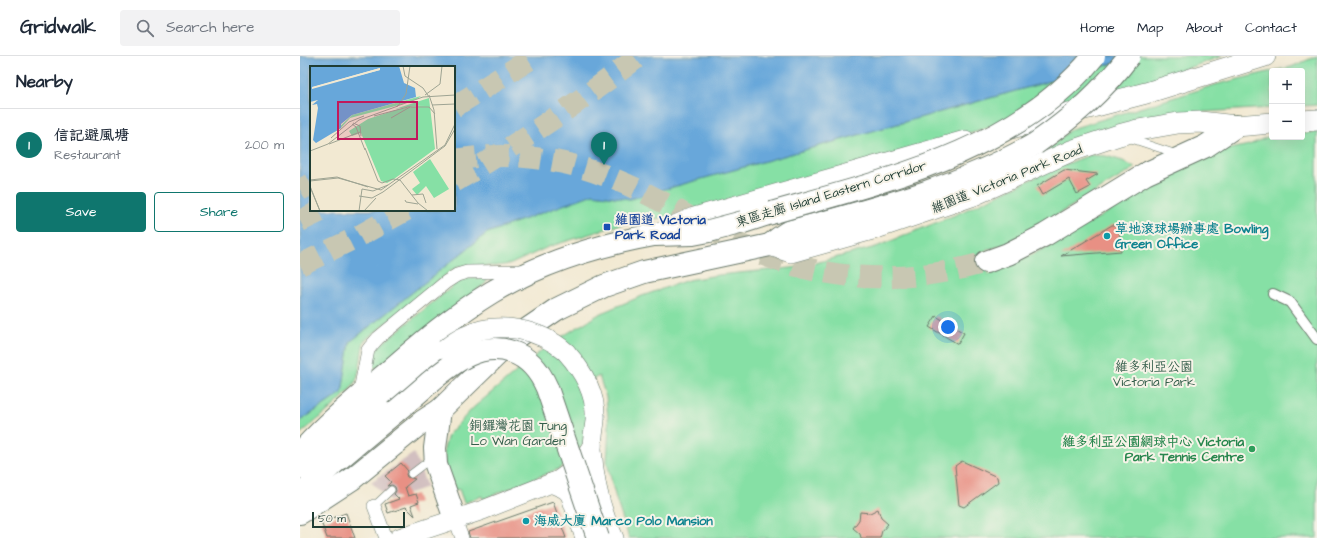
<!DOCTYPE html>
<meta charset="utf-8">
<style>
:root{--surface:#fff;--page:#f2f2f3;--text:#1f2937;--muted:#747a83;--line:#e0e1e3;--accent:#0f766e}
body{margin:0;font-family:"Architects Daughter","LXGW WenKai TC",sans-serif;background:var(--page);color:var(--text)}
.controls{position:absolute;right:12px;top:12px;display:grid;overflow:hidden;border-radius:4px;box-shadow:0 4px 16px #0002}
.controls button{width:36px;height:36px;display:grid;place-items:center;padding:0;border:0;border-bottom:1px solid var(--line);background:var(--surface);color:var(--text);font:20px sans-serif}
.scale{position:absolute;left:12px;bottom:10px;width:93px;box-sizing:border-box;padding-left:4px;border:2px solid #1f3d34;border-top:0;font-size:11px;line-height:14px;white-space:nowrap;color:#1f3d34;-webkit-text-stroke:3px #f7f3e8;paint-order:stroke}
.you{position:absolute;left:648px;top:271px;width:14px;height:14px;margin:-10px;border:3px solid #fff;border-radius:50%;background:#1a73e8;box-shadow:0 0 0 6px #1a73e833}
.badge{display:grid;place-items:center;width:26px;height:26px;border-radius:50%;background:var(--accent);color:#fff;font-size:13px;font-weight:700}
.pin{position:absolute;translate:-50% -33px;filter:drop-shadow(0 1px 2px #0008)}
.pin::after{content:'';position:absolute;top:21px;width:14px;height:12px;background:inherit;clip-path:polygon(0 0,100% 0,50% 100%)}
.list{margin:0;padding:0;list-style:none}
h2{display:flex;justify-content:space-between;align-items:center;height:52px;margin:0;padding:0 16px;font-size:17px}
h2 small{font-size:13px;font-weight:400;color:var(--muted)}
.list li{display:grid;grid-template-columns:26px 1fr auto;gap:12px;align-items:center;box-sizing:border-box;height:72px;padding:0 16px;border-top:1px solid var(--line)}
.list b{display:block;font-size:15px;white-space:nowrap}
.list p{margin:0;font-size:13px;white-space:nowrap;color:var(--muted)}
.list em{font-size:13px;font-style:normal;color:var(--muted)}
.actions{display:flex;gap:8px;padding:12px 16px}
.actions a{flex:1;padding:9px 0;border:1px solid var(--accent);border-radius:4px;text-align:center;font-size:14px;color:var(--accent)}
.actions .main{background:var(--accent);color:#fff}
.icon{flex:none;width:22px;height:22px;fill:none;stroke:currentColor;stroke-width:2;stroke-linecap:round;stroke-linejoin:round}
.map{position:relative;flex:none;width:1017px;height:482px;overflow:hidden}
header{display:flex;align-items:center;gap:24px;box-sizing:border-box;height:56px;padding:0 20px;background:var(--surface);border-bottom:1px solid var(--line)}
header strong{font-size:19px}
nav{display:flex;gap:22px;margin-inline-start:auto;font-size:14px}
.search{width:280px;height:36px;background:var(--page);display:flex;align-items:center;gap:10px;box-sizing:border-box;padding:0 14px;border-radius:4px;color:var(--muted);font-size:15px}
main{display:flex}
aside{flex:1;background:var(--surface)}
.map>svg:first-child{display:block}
.industrial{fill:#d2bfc0}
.green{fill:#86e0a5;stroke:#528e6c}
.water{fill:#67a7da;stroke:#437287;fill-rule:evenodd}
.building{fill:#e89084}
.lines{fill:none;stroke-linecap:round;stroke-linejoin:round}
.trunk-tunnel{stroke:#c8c7b2;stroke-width:22;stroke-dasharray:22 11;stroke-linecap:butt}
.motorway-tunnel{stroke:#c8c7b2;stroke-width:22;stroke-dasharray:22 11;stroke-linecap:butt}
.service-casing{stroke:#69796b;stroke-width:8}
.pedestrian-casing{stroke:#69796b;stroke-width:12}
.minor-casing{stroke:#69796b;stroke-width:14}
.secondary-casing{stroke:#69796b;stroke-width:20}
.primary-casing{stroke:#69796b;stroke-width:22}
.trunk-casing{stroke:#69796b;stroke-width:24}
.motorway-casing{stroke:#69796b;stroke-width:24}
.service{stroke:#fff;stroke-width:7}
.pedestrian{stroke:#fff;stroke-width:10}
.minor{stroke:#fff;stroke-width:13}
.secondary{stroke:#fff;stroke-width:19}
.primary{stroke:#fff;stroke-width:21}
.trunk{stroke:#fff;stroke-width:22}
.motorway{stroke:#fff;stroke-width:22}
.secondary-bridge-casing{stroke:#69796b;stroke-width:20;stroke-linecap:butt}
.trunk-bridge-casing{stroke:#69796b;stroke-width:24;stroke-linecap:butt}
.motorway-bridge-casing{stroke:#69796b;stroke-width:24;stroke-linecap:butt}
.secondary-bridge{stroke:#fff;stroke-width:19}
.trunk-bridge{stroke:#fff;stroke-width:22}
.motorway-bridge{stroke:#fff;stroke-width:22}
.transit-dot{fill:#1a4fb4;stroke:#f7f3e8;stroke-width:1.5}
.culture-dot{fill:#0f9aa8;stroke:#f7f3e8;stroke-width:1.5}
.leisure-dot{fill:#2e9e5b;stroke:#f7f3e8;stroke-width:1.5}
.labels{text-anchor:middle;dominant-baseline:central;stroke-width:4;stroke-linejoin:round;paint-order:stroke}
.street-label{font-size:13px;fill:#1f3d34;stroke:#f7f3e8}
.transit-label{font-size:13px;font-weight:bold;fill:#164399;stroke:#f7f3e8;text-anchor:start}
.culture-label{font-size:13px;font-weight:bold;fill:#0d838f;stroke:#f7f3e8;text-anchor:start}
.park-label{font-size:13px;fill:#345e4b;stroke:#f7f3e8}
.leisure-label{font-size:13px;font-weight:bold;fill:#27864d;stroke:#f7f3e8;text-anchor:end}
.inset-road{fill:none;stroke:#9ea493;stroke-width:1}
.view{fill:#c2185b;fill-opacity:0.15;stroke:#c2185b;stroke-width:2}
.inset-edge{fill:none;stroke:#1f3d34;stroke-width:2}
</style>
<header>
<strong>Gridwalk</strong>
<div class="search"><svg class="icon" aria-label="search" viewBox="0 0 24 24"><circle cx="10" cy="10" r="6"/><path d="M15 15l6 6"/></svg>Search here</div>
<nav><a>Home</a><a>Map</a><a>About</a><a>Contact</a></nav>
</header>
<main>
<aside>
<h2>Nearby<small></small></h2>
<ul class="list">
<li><span class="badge">1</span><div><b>信記避風塘</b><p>Restaurant</p></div><em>200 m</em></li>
</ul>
<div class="actions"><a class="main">Save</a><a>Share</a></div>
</aside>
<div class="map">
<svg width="1017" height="482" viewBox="0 0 1017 482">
<rect width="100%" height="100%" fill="#f7f3e8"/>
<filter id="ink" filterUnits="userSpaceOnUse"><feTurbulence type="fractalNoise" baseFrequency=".025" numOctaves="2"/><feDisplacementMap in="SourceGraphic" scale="8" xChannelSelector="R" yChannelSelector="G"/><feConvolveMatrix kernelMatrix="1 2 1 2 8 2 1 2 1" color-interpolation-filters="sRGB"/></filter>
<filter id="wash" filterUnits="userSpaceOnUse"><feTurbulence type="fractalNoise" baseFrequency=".012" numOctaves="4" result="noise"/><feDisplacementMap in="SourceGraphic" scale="16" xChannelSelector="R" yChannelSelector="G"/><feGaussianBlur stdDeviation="0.9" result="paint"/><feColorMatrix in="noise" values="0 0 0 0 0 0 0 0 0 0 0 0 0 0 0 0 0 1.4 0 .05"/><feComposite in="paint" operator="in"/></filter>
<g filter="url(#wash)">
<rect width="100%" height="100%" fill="#f2e9d2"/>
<polygon class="industrial" points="114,397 127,431 90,444 71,426"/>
<g class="green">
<path d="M840,0H923L841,28L376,160L335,165L322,168L248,191L211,208L195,210H160L152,214L64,285C61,297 61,310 57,322C52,338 14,366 0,378V365L42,337L50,286L187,177L293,138L330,143Z"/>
<polygon points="1017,0 1017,49 1002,50 1002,15 972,15 991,11"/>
<polygon points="972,15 972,52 884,57 743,98 771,73 918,28"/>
<polygon points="1017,76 1017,482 329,482 316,443 307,406 309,371 306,341 299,320 281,330 288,356 283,389 261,412 183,443 182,440 164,447 159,433 155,434 145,409 144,393 148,379 173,352 248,289 301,257 342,240 388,224 418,219 500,211 576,191 655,159 751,114 790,99 806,100 823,105 835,112 712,186 681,196 689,219 754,188 907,98 949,89 972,79 972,81 1002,81 1002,77"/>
<polygon points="184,221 187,223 186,227 76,312 71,309 71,304 79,290 158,226 166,223"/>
</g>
<path class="water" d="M0,0H840L330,143L293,138L187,177L50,286L42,337L0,365ZM11,11H154V154H11Z"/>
<g id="blocks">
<g class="building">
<polygon points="764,114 798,118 786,125 790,131 777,138 769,123 742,139 737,130"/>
<polygon points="812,169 819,169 821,195 761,200"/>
<polygon points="636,260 664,277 658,288 629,271"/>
<polygon points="662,405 697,421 698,426 664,451 659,449 655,410"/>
<polygon points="101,407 108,415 106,418 107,421 115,423 105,431 108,440 116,438 119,446 111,449 115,460 106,451 88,457 85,448 99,443 94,438 96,435 95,431 92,429 87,430 91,426 85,420"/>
<polygon points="253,446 266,482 170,482 168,476"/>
<polygon points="578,453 581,462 588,468 582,475 580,482 561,482 560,478 553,472 559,464 560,456 570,457"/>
<polygon points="46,457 55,482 27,482 21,466"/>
</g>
</g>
</g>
<g filter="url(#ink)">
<use href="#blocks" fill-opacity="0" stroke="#69796b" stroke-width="1"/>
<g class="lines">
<g class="trunk-tunnel">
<path d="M154,104C225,92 286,107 349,139C387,158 422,182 461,198C533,227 612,228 686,206"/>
<polyline points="0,165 23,154"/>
</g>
<g class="motorway-tunnel">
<polyline points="154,51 235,0"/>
<path d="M154,126C218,88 280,46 339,0"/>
<polyline points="0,134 11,128"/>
<polyline points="0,209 57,181 106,154"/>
</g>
<g class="service-casing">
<g id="service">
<polyline points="828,82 877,98"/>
<polyline points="111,418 132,402"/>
<polyline points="74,450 91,434"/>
</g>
</g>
<g class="pedestrian-casing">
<polyline id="pedestrian" points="973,238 990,246 1017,283"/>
</g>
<g class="minor-casing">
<g id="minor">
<polyline points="59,340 68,294 71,290 78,282 146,226 157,219 167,216 225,215"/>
<polyline points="74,450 86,482"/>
<polyline points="155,463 162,482"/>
</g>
</g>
<g class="secondary-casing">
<g id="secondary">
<path d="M266,296C283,315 297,338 295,365C294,374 292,383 292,393C294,423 300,454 314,482"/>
<polyline points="0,413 16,403 145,293"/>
<polyline points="251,427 265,433 270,438 285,482"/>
<polyline points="99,482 183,454 259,424 273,414 280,408 292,390"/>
</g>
</g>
<g class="primary-casing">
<g id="primary">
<polyline points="1002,65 1017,64"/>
<polyline points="711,72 846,37 965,0"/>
<polyline points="354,179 394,162 665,85"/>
<polyline points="470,189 491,196 573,173 674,139 771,95 819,79 838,74 878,67 900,66 936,70 972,67"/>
</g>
</g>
<g class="trunk-casing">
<g id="trunk">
<polyline points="686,206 708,198 745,179 845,118 906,90 936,70"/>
<polyline points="140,354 135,392 136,409 155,463"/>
<path d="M0,397C26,368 57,342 87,317C120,288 154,259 192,236C241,207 298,189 354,179"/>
<polyline points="0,439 34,407 95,356"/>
<polyline points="0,457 52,423 123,365 140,354 213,283 257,253 304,230 344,216 470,189"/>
</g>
</g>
<g class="motorway-casing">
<g id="motorway">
<polyline points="443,166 471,157"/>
<polyline points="354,179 393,178 409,175"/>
<path d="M470,189L479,182L488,176C573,153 658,132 735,88"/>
</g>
</g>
<use href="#service" class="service"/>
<use href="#pedestrian" class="pedestrian"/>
<use href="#minor" class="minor"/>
<use href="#secondary" class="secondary"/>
<use href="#primary" class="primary"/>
<use href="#trunk" class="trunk"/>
<use href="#motorway" class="motorway"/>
<g class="secondary-bridge-casing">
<path id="secondary-bridge" d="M145,293C151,288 158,283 165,280C197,264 240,273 266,296"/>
</g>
<g class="trunk-bridge-casing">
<path id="trunk-bridge" d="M95,356C107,346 119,336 130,326C154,306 180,285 212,296C230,302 240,316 247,332L298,482"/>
</g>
<g class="motorway-bridge-casing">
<g id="motorway-bridge">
<path d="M735,88C772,62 802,36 829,0"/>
<path d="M471,157C584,125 717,95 794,0"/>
<polyline points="409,175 443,166"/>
</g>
</g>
<use href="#secondary-bridge" class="secondary-bridge"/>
<use href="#trunk-bridge" class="trunk-bridge"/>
<use href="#motorway-bridge" class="motorway-bridge"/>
</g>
</g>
<rect class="transit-dot" x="303" y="167" width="8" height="8" rx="2"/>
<g class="culture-dot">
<circle cx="807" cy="180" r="4"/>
<circle cx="226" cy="465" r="4"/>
</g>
<circle class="leisure-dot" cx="952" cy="393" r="4"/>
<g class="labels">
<g class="street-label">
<text transform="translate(707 123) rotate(-22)">維園道 Victoria Park Road</text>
<text transform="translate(531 138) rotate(-17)">東區走廊 Island Eastern Corridor</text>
</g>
<g class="transit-label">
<text x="315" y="164">維園道 Victoria<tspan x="315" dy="15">Park Road</tspan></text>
</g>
<g class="culture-label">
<text x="815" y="173">草地滾球場辦事處 Bowling<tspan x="815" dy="15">Green Office</tspan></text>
<text x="234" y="465">海威大廈 Marco Polo Mansion</text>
</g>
<g class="park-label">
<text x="854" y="311">維多利亞公園<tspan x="854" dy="15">Victoria Park</tspan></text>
<text x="218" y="370">銅鑼灣花園 Tung<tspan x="218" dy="15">Lo Wan Garden</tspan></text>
</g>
<g class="leisure-label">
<text x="944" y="386">維多利亞公園網球中心 Victoria<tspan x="944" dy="15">Park Tennis Centre</tspan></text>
</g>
</g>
<g transform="translate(10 10)">
<rect width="145" height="145" fill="#f2e9d2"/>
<path d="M111,30L107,33L93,38L40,52L31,62L23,67L42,49ZM119,32L125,83L84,113L77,117L71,115L51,67L42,70L39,65L58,53L89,43L115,39L85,43ZM120,93L139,123L124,132L116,120L107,129L102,123L110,117L103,106Z" fill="#86e0a5"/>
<path d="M0,0H89L94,17L105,22L106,31L42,49L31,58V62L6,77L3,74L8,42L7,38L2,39L8,34L0,36ZM70,2V4L2,23V21Z" fill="#67a7da" fill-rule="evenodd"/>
<path d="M70,2V4L2,22L3,21Z" fill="#f2e9d2"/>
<path class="inset-road" d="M93,0L95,10L113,22L119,31M115,29L130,18L132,0M119,29L124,44L127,83M122,39L145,38M87,40L113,31L145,29M64,50L98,41H119L125,48M81,52L100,41M43,57L50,60L51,70M42,58L46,61L55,84M21,72L39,56L54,50M19,78L50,66M55,82L68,115L72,117L83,113L90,114L108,137L118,145M0,85L18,78L49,54L88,40L96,28L100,0M0,114L27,111L58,121M0,115L28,112L71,124L135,79L145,58M0,120L10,145M0,121L10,145M102,129L113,128L116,137M49,130L62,132L73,126L135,80L145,63M95,134L96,136L108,138M49,145L52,123L63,125L78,119M54,145L66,132"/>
<path class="view" d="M28,36H107V73H28Z"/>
<rect width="145" height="145" class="inset-edge"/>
</g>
</svg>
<div class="controls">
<button>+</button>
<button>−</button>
</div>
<div class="scale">50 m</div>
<div class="you"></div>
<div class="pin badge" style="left:304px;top:109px">1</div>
</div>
</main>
